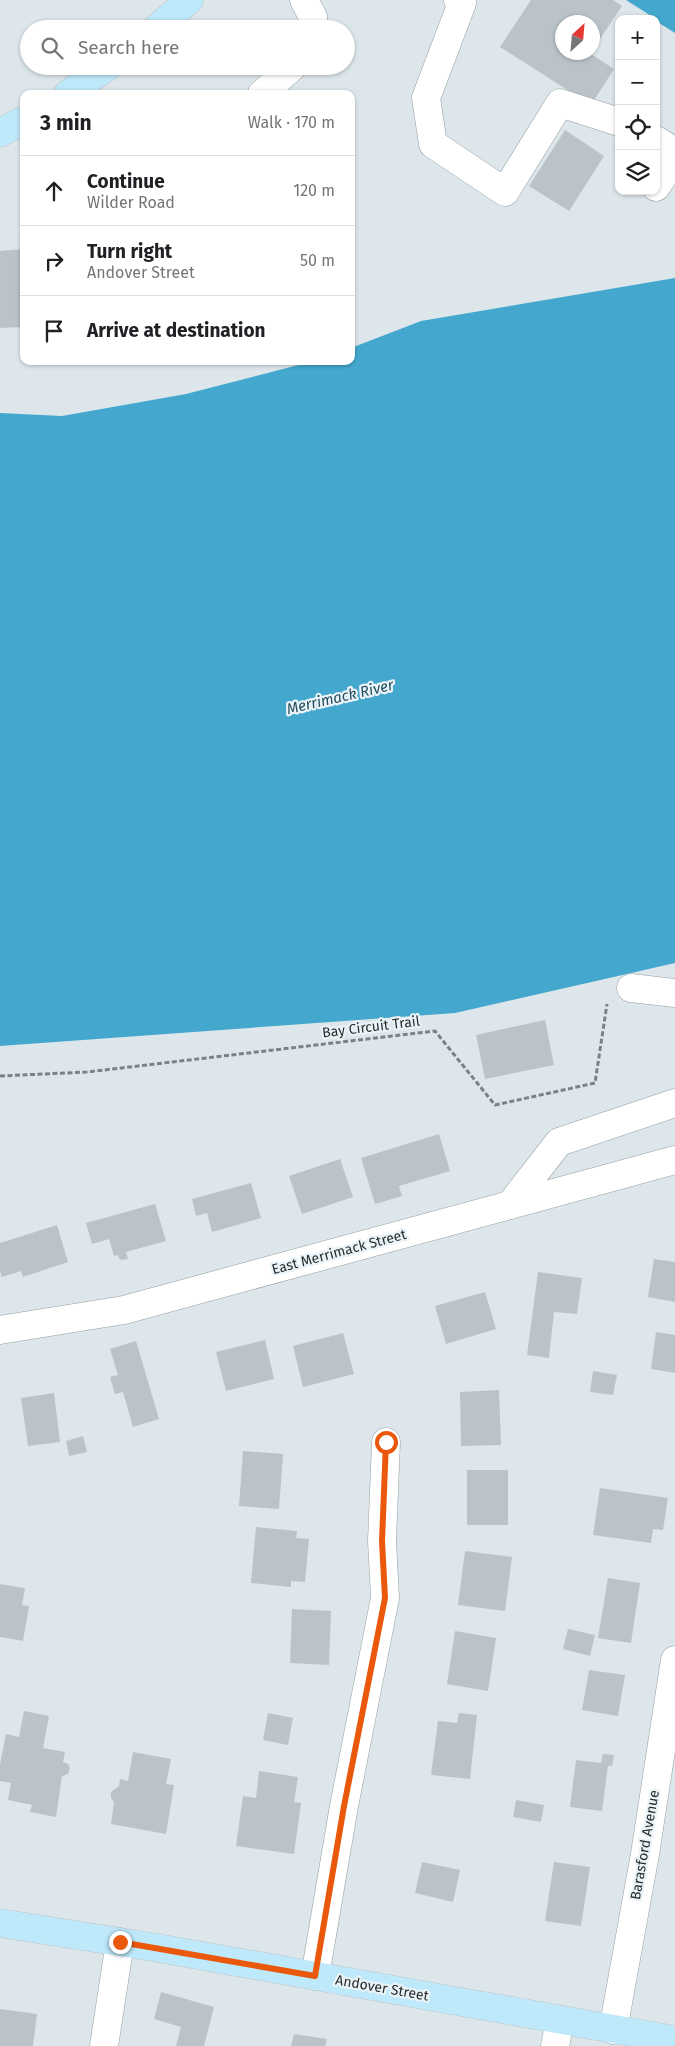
<!DOCTYPE html>
<meta charset="utf-8">
<style>
:root{--surface:#fff;--page:#f6f6f6;--text:#202124;--muted:#757577;--line:#e0e0e0}
body{margin:0;font-family:"Fira Sans",sans-serif;background:var(--page);color:var(--text)}
.controls{position:absolute;right:15px;top:15px;display:grid;overflow:hidden;border-radius:10px;box-shadow:0 1px 4px #0004}
.controls button{width:45px;height:45px;display:grid;place-items:center;padding:0;border:0;border-bottom:1px solid var(--line);background:var(--surface);color:var(--text);font:25px sans-serif}
.compass{position:absolute;left:555px;top:15px;width:45px;height:45px;border-radius:50%;background:var(--surface);box-shadow:0 1px 4px #0004;rotate:26deg}
.stop{position:absolute;width:15px;height:15px;margin:-11px;border:4px solid #ea580c;border-radius:50%;background:#fff}
.stop.end{background:#ea580c;border-color:#fff;box-shadow:0 1px 5px #0008}
.list{margin:0;padding:0;list-style:none}
h2{display:flex;justify-content:space-between;align-items:center;height:65px;margin:0;padding:0 20px;font-size:21px}
h2 small{font-size:16px;font-weight:400;color:var(--muted)}
.list li{display:grid;grid-template-columns:32px 1fr auto;gap:15px;align-items:center;box-sizing:border-box;height:70px;padding:0 20px;border-top:1px solid var(--line)}
.list b{display:block;font-size:19px;white-space:nowrap}
.list p{margin:0;font-size:16px;white-space:nowrap;color:var(--muted)}
.list em{font-size:16px;font-style:normal;color:var(--muted)}
.icon{flex:none;width:28px;height:28px;fill:none;stroke:currentColor;stroke-width:2;stroke-linecap:round;stroke-linejoin:round}
.map{position:relative;flex:none;width:675px;height:2046px;overflow:hidden}
.search{position:absolute;background:var(--surface);box-shadow:0 1px 4px #0004;left:20px;top:20px;width:335px;height:55px;display:flex;align-items:center;gap:12px;box-sizing:border-box;padding:0 18px;border-radius:28px;color:var(--muted);font-size:19px}
.panel{position:absolute;background:var(--surface);box-shadow:0 1px 4px #0004;left:20px;top:90px;width:335px;height:275px;border-radius:10px}
.map>svg:first-child{display:block}
.water{fill:#44a7cd}
.building{fill:#bac4c8}
.lines{fill:none;stroke-linecap:round;stroke-linejoin:round}
.minor-casing{stroke:#959ea2;stroke-width:29}
.major-casing{stroke:#c3c4c4;stroke-width:29}
.path{stroke:#7b8184;stroke-width:3;stroke-dasharray:5 2.5;stroke-linecap:butt}
.minor{stroke:#fff;stroke-width:28}
.major{stroke:#bee9fb;stroke-width:28}
.route{stroke:#ea580c;stroke-width:6}
.labels{text-anchor:middle;dominant-baseline:central;stroke-width:4.5;stroke-linejoin:round;paint-order:stroke}
.street-label{font-size:14px;fill:#292d2e;stroke:#eaf4f8}
.water-label{font-size:15px;font-style:italic;fill:#244e5f;stroke:#eaf4f8}
</style>
<div class="map">
<svg width="675" height="2046" viewBox="0 0 675 2046">
<rect width="100%" height="100%" fill="#dde7eb"/>
<g class="water">
<polygon points="626,0 675,0 675,33 656,21 656,19"/>
<polygon points="675,278 675,963 455,1013 0,1046 0,413 62,416 186,394 314,361 351,361 351,348 421,321"/>
</g>
<g class="building">
<polygon points="531,0 613,0 622,6 592,51 592,22 562,22 562,52 592,52 591,54 614,69 591,105 500,47"/>
<polygon points="565,130 604,156 569,211 529,186"/>
<polygon points="24,249 24,327 0,328 0,251"/>
<polygon points="545,1020 554,1065 485,1079 476,1035"/>
<polygon points="439,1134 450,1171 399,1186 402,1196 375,1204 361,1158"/>
<polygon points="340,1159 353,1197 302,1214 289,1176"/>
<polygon points="251,1183 261,1218 212,1232 207,1213 196,1216 192,1199"/>
<polygon points="155,1204 166,1241 126,1252 128,1259 120,1260 118,1255 114,1256 109,1239 92,1244 86,1223"/>
<polygon points="57,1225 68,1262 23,1277 21,1271 2,1277 0,1271 0,1243"/>
<polygon points="654,1259 675,1262 675,1302 648,1297"/>
<polygon points="538,1272 582,1278 577,1314 554,1312 549,1358 527,1355"/>
<polygon points="485,1292 496,1329 446,1344 435,1306"/>
<polygon points="656,1332 675,1335 675,1373 651,1369"/>
<polygon points="343,1333 354,1374 303,1387 293,1346"/>
<polygon points="265,1340 274,1379 226,1391 216,1352"/>
<polygon points="136,1341 159,1419 133,1427 123,1392 115,1394 110,1377 118,1375 110,1349"/>
<polygon points="593,1371 617,1375 613,1395 590,1392"/>
<polygon points="499,1390 501,1445 461,1446 460,1392"/>
<polygon points="54,1393 60,1442 28,1446 21,1398"/>
<polygon points="83,1436 87,1452 69,1456 66,1441"/>
<polygon points="243,1451 283,1454 279,1509 239,1506"/>
<rect x="467" y="1470" width="41" height="55"/>
<polygon points="600,1488 668,1498 663,1530 653,1529 651,1543 593,1535"/>
<polygon points="256,1527 297,1531 296,1538 309,1539 305,1582 291,1581 291,1587 251,1583"/>
<polygon points="465,1551 512,1557 505,1611 458,1605"/>
<polygon points="608,1578 640,1583 631,1643 598,1638"/>
<polygon points="0,1584 25,1588 22,1605 29,1606 23,1641 0,1637"/>
<polygon points="292,1609 331,1611 329,1665 290,1663"/>
<polygon points="568,1629 595,1635 590,1656 563,1649"/>
<polygon points="455,1631 496,1638 488,1691 447,1684"/>
<polygon points="589,1670 625,1675 618,1716 582,1710"/>
<polygon points="24,1711 49,1716 43,1748 65,1752 63,1762 68,1764 70,1768 68,1774 62,1776 56,1817 30,1812 32,1805 8,1800 11,1783 0,1781 0,1764 6,1734 19,1737"/>
<polygon points="268,1713 293,1718 288,1745 263,1740"/>
<polygon points="459,1713 477,1715 470,1779 431,1775 438,1721 457,1723"/>
<polygon points="133,1752 171,1759 166,1784 174,1785 166,1834 111,1824 114,1802 111,1798 111,1792 119,1786 120,1779 128,1781"/>
<polygon points="603,1754 614,1755 612,1766 608,1766 602,1811 570,1807 576,1760 601,1763"/>
<polygon points="259,1771 298,1777 294,1802 301,1803 294,1854 236,1846 243,1796 256,1798"/>
<polygon points="516,1800 544,1805 541,1822 513,1817"/>
<polygon points="422,1862 460,1870 453,1902 415,1893"/>
<polygon points="554,1862 590,1867 581,1926 545,1921"/>
<polygon points="161,1992 214,2007 204,2046 176,2046 181,2027 154,2019"/>
<polygon points="0,2009 37,2014 33,2046 0,2046"/>
<polygon points="294,2034 327,2039 325,2046 291,2046"/>
</g>
<g class="lines">
<g class="minor-casing">
<g id="minor">
<polyline points="304,0 313,17 313,29"/>
<polyline points="458,0 462,3 426,98 433,144 505,192 560,103 619,122"/>
<polyline points="262,94 293,66"/>
<polyline points="656,140 675,152"/>
<polyline points="656,187 675,159"/>
<polyline points="631,988 675,993"/>
<polyline points="510,1205 559,1142 675,1103"/>
<polyline points="0,1330 124,1310 675,1160"/>
<polyline points="315,1976 344,1806 385,1598 382,1541 386,1442"/>
<polyline points="613,2030 645,1854 675,1660"/>
<polyline points="104,2046 120,1942"/>
<polyline points="555,2046 560,2020"/>
</g>
</g>
<g class="major-casing">
<g id="major">
<polyline points="156,29 189,0"/>
<polyline points="68,94 108,66"/>
<polyline points="0,133 24,120"/>
<polyline points="0,1923 158,1948 675,2040"/>
</g>
</g>
<polyline class="path" points="0,1076 87,1072 435,1031 495,1105 595,1083 607,1004"/>
<use href="#minor" class="minor"/>
<use href="#major" class="major"/>
</g>
<g class="lines">
<polyline class="route" points="120,1942 315,1976 344,1806 385,1598 382,1541 386,1442"/>
</g>
<g class="labels">
<g class="street-label">
<text transform="translate(371 1027) rotate(-7)">Bay Circuit Trail</text>
<text transform="translate(339 1252) rotate(-15)">East Merrimack Street</text>
<text transform="translate(645 1845) rotate(-80)">Barasford Avenue</text>
<text transform="translate(382 1988) rotate(10)">Andover Street</text>
</g>
<g class="water-label">
<text transform="translate(340 697) rotate(-13)">Merrimack River</text>
</g>
</g>
</svg>
<div class="controls">
<button>+</button>
<button>−</button>
<button><svg class="icon" aria-label="locate" viewBox="0 0 24 24"><circle cx="12" cy="12" r="6"/><path d="M12 2v4M12 18v4M2 12h4M18 12h4"/></svg></button>
<button><svg class="icon" aria-label="layers" viewBox="0 0 24 24"><path d="M12 4l9 5-9 5-9-5zM3 14l9 5 9-5"/></svg></button>
</div>
<svg class="compass" viewBox="-18 -18 36 36"><path d="M0-13l5 13h-10z" fill="#e53935"/><path d="M0 13l5-13h-10z" fill="#757577"/></svg>
<div class="stop" style="left:386px;top:1442px"></div>
<div class="stop end" style="left:120px;top:1942px"></div>
<div class="search"><svg class="icon" aria-label="search" viewBox="0 0 24 24"><circle cx="10" cy="10" r="6"/><path d="M15 15l6 6"/></svg>Search here</div>
<section class="panel">
<h2>3 min<small>Walk · 170 m</small></h2>
<ul class="list">
<li><svg class="icon" aria-label="ahead" viewBox="0 0 24 24"><path d="M12 20V5M6 11l6-6 6 6"/></svg><div><b>Continue</b><p>Wilder Road</p></div><em>120 m</em></li>
<li><svg class="icon" aria-label="right" viewBox="0 0 24 24"><path d="M7 20v-9h11M14 6l5 5-5 5"/></svg><div><b>Turn right</b><p>Andover Street</p></div><em>50 m</em></li>
<li><svg class="icon" aria-label="arrive" viewBox="0 0 24 24"><path d="M6 21V4h12l-3 4 3 4H6"/></svg><div><b>Arrive at destination</b></div></li>
</ul>
</section>
</div>
